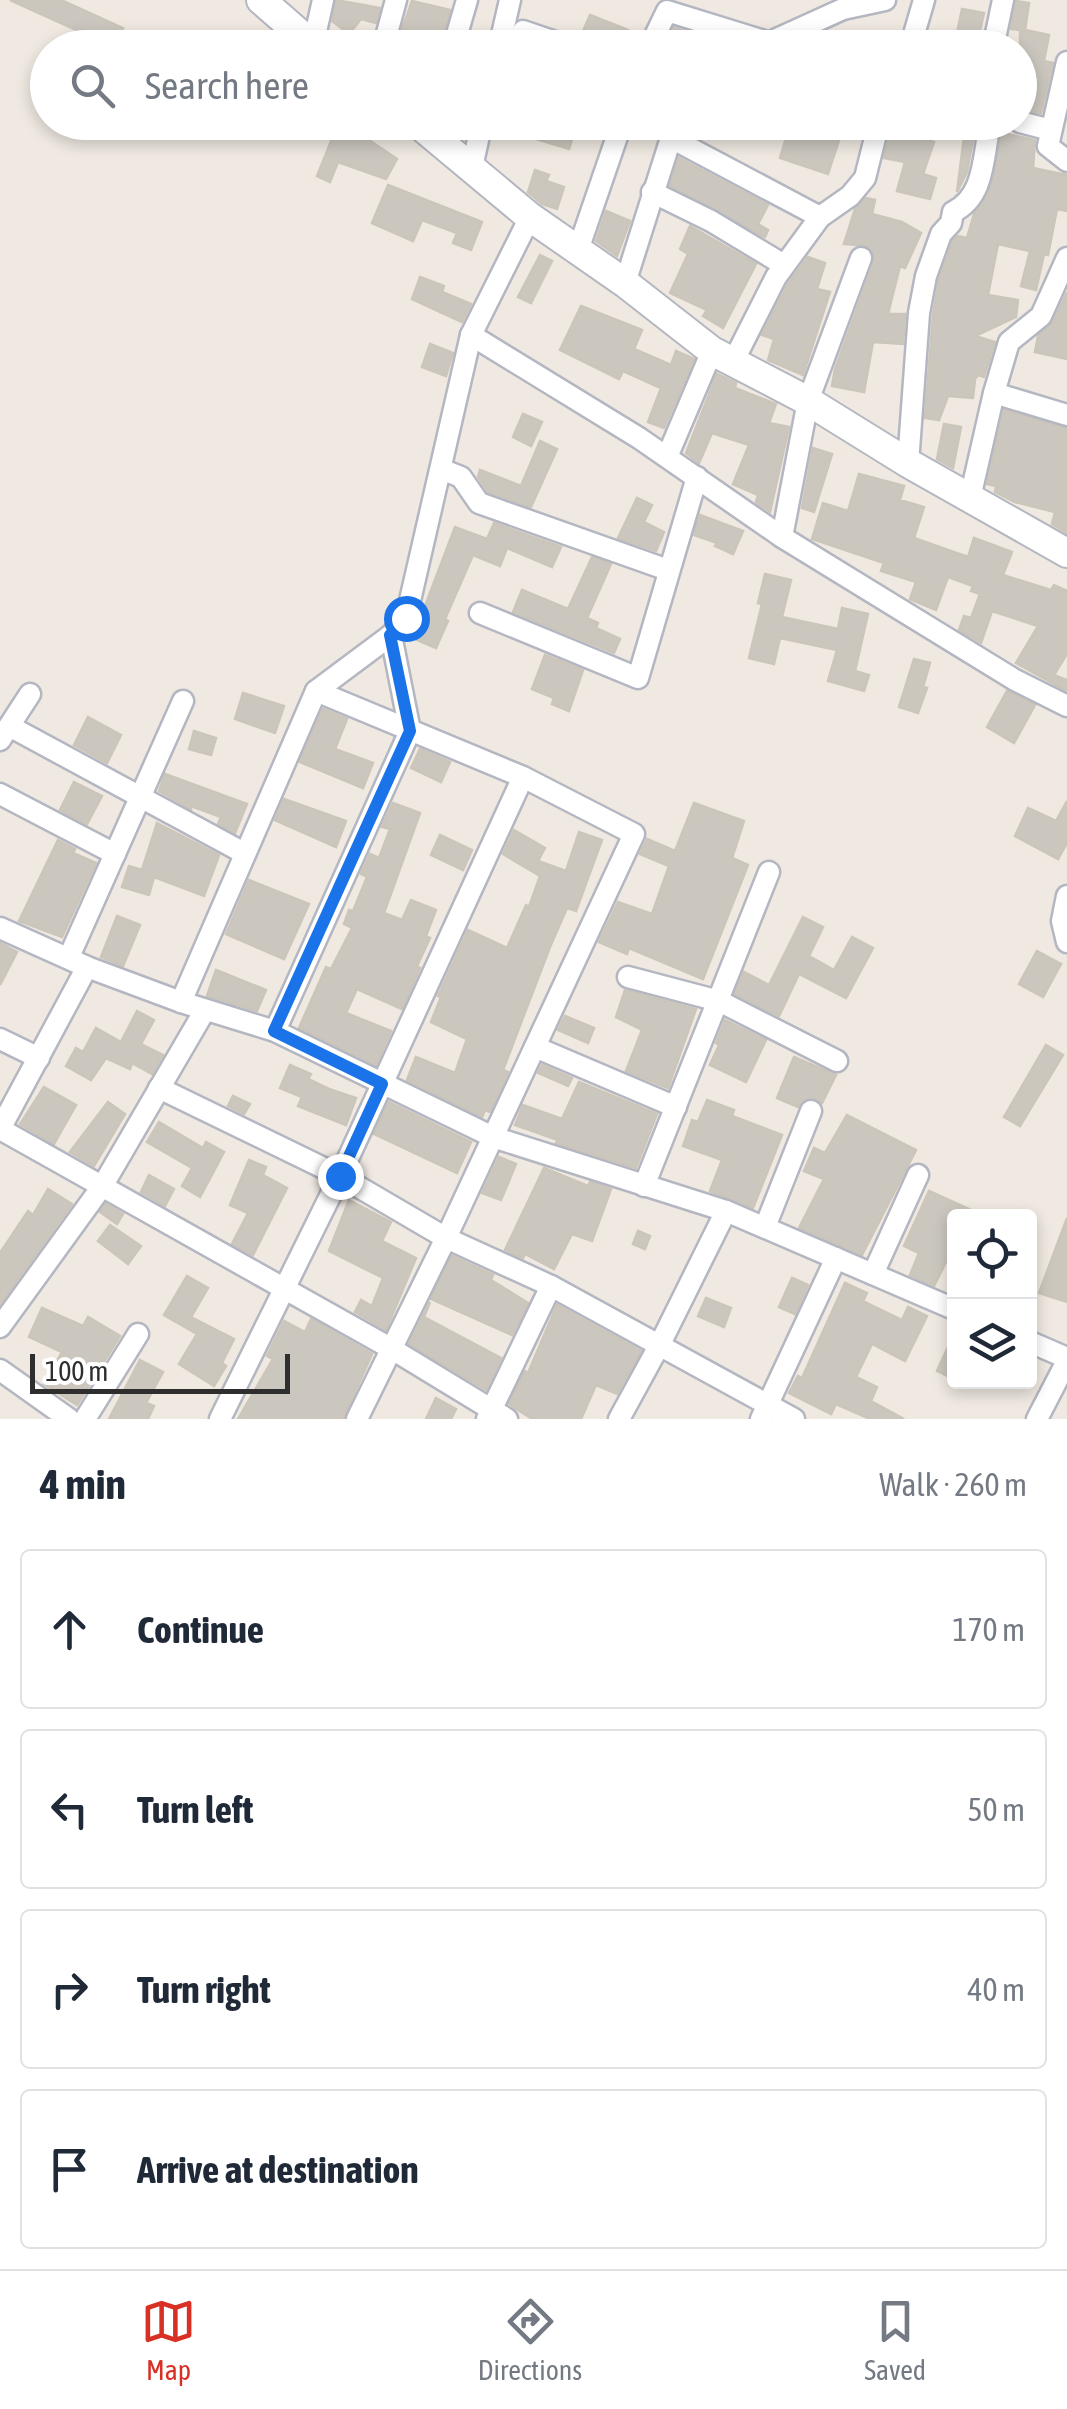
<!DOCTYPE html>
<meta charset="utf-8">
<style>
:root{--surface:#fff;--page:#f6f6f7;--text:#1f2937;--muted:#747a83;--line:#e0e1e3;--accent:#d93025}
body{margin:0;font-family:"Asap Condensed",sans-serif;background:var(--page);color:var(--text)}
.controls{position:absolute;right:30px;bottom:30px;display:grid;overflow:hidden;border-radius:10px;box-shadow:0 5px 15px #0003}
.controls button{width:90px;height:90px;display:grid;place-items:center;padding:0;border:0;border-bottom:2px solid var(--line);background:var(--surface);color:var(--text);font:50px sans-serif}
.scale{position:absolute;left:30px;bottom:25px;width:260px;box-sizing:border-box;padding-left:10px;border:5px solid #2e2e2e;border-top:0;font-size:28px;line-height:35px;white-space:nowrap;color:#2e2e2e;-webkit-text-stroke:8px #fff;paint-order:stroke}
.stop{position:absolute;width:30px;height:30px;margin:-22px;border:8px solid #1a73e8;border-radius:50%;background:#fff}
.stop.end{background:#1a73e8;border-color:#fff;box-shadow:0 2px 10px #0008}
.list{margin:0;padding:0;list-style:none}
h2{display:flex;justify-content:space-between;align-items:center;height:130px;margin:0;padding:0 40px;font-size:42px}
h2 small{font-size:32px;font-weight:400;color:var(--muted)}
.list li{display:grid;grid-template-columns:65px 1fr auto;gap:30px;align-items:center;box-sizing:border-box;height:160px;margin:0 20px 20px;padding:0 20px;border:2px solid var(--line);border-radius:10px}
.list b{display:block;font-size:38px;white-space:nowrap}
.list em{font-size:32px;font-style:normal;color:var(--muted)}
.icon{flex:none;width:55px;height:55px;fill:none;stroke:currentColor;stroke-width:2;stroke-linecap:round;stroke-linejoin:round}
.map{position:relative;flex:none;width:1067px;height:1419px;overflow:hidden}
.search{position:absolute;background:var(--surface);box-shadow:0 5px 15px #0003;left:30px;right:30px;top:30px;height:110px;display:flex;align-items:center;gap:25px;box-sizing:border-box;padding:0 35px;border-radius:55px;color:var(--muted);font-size:38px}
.sheet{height:850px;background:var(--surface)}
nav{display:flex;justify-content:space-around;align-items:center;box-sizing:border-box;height:140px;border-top:2px solid var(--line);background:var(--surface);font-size:28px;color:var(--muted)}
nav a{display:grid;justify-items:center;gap:5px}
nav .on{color:var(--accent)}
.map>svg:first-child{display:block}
.building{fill:#cbc7bf;stroke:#cbc5ba;stroke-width:2.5}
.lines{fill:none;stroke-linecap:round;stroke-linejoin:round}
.street-casing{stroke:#b4b7c1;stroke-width:25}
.secondary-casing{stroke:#b4b7c1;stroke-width:32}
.street{stroke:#fff;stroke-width:20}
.secondary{stroke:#fff;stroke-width:28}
.route{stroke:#1a73e8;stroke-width:12}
</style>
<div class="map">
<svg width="1067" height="1419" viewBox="0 0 1067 1419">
<rect width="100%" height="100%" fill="#efe9e1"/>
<g class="building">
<polygon points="10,0 61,0 123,28 114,47"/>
<polygon points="336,0 380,8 376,23 361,19 349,34 332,21"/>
<polygon points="412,1 450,10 440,48 419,48 419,42 403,38 405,30 402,29"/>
<polygon points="1016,1 1029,3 1025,30 1049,35 1044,61 1053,63 1041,113 1020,109 1020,30 1011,29"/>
<polygon points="962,9 984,13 976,48 954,48"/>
<polygon points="590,15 628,30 621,47 583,31"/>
<polygon points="674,28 721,42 720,48 665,48"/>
<polygon points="929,33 941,35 939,48 924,48"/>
<polygon points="791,122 806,122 841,134 828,174 780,158"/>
<polygon points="542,123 574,133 569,149 536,139"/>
<polygon points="338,124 357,132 397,159 386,179 338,162 330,182 317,176"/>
<polygon points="891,131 934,142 923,174 936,178 930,199 897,191 905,162 884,158"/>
<polygon points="1002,133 1035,140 1033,168 1067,175 1067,211 1057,209 1048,255 1044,254 1036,290 1021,286 1030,251 998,244 988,295 1018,300 1016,317 975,336 995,342 984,377 978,375 975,379 973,398 948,396 939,420 925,418 933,315 939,280 953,241 958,236 967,238 974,214 989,192"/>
<polygon points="964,137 973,139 967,172 957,192"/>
<polygon points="679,158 768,205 758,224 768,230 765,237 670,186"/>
<polygon points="535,170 549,175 546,181 564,187 557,209 542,204 528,192"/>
<polygon points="388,185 482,222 471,250 453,243 457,233 422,220 413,241 372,223"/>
<polygon points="866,198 875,200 872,214 902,222 921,233 905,268 900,266 888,314 905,314 903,344 873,342 864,392 832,386 835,369 874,262 874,255 867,246 844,244 855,209"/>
<polygon points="606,211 630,221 617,256 596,241"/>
<polygon points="690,226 756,264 723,328 703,316 707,310 670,293 688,254 680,249"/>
<polygon points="540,255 552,261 531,303 518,297"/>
<polygon points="808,257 825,263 817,289 830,292 803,375 768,360 774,339 762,335 788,284"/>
<polygon points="420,277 444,286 442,292 471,304 462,322 412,299"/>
<polygon points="1067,292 1067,359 1035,352 1038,336 1053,322"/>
<polygon points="581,306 642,330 634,349 671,365 676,351 694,359 664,428 648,422 661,388 623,371 619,379 560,350"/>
<polygon points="430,344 453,353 446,376 422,367"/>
<polygon points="717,374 736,383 735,388 776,404 769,423 789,427 770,512 756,502 758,495 733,484 749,445 712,433 699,463 686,453"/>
<polygon points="1004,410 1067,428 1067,533 1052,524 1055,512 1015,502 995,492 996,486 987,484"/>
<polygon points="523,414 542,422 531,446 513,437"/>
<polygon points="944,424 961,427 953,468 937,459"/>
<polygon points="540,441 557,449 531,507 488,492 478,477 480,470 521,486"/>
<polygon points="813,448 832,454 814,512 802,508"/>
<polygon points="859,474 904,486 900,500 924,507 914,538 968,557 974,538 1012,552 1003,575 1051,590 1054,585 1067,591 1067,654 1054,675 1067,680 1067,691 1016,663 1038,626 992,611 981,643 959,630 964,616 971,618 980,594 971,591 973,586 948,577 936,610 910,599 916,582 881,571 884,563 812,539 823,503 848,511"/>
<polygon points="637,498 652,505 644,522 664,532 656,551 618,538"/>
<polygon points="700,515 743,531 733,554 715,546 717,543 694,535"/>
<polygon points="494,523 561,547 552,567 507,548 500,566 473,555 445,619 448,621 436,648 408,636 419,622 455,527 487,539"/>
<polygon points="592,557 611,564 587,618 598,623 596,628 620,639 614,653 513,612 522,590 568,609"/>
<polygon points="765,574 791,580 782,617 838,629 842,608 868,614 855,671 869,675 864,691 828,681 837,650 780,638 774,664 749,658 762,604 758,603"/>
<polygon points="545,655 583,670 569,711 552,704 554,698 532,689"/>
<polygon points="914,659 930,663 923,687 927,688 918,713 899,707"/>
<polygon points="1007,691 1035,705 1014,743 987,727"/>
<polygon points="243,693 284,706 275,733 235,719"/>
<polygon points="323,709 347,719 335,749 373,763 363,788 300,762"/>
<polygon points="88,717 121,735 107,763 74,745"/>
<polygon points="194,731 216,738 211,755 189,749"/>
<polygon points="420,749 450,762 441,782 411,768"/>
<polygon points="165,774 247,804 235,833 218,824 221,817 191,806 191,809 159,791"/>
<polygon points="74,782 102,796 87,824 60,810"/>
<polygon points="284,799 346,821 336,847 275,820"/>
<polygon points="1067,801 1067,843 1058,859 1015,836 1028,808 1056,821"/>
<polygon points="393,803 420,813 384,913 402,920 411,900 436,910 426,936 430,938 417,966 420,968 402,1009 357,989 346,1013 391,1031 376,1065 299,1028 326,967 331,969 352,928 344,924 349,910 353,911 367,877 361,874 370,854 379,858 390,829 382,827"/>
<polygon points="694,803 744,821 732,858 748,865 703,979 629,948 627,954 599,942 618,902 652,914 669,866 640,854 647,839 675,851"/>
<polygon points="157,823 219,855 204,896 154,877 149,895 122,887 129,866 142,870"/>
<polygon points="514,830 545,848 538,861 566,871 579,832 602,840 576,911 567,908 550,947 503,1070 508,1072 490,1112 485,1110 482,1117 407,1080 416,1057 455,1073 467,1039 431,1022 441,997 438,996 468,930 507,948 526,905 529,907 540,876 503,854"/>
<polygon points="440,835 472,850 463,870 431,855"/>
<polygon points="58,840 75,849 73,853 96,863 62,937 19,921"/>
<polygon points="249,880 309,904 284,959 226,934"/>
<polygon points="117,916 140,925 123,966 101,957"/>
<polygon points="803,917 823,927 809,956 834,970 852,937 873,948 846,998 799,974 779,1016 735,994 744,972 769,985"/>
<polygon points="0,943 17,952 0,985"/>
<polygon points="1037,951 1061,964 1043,997 1019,984"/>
<polygon points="216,970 266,990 257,1011 207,996"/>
<polygon points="625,990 696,1009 668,1088 626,1071 642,1030 616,1017"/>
<polygon points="137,1011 154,1020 141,1044 163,1055 152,1074 132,1063 130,1069 106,1058 91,1080 66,1066 76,1048 83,1052 96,1028 121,1042"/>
<polygon points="565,1016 594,1028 588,1043 558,1030"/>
<polygon points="725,1020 766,1040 746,1082 710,1065 719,1045 716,1043"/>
<polygon points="1046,1045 1063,1055 1020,1126 1004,1117"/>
<polygon points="794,1057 836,1075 822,1103 810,1097 798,1107 777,1098"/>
<polygon points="290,1065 311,1074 308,1079 329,1089 356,1098 346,1125 298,1106 302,1097 280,1088"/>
<polygon points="542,1065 572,1078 568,1086 538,1073"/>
<polygon points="579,1082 657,1114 636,1168 556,1143 558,1140 515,1125 523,1105 562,1119"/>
<polygon points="44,1087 76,1105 54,1144 20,1124"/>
<polygon points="233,1096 250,1104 244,1114 228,1106"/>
<polygon points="707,1100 734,1110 732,1116 782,1135 753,1208 710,1191 722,1160 683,1146 692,1120 698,1122"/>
<polygon points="108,1102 125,1114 94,1166 70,1152"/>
<polygon points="389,1102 471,1142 457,1173 374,1134"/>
<polygon points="847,1115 916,1150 862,1255 799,1228 824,1179 804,1171 814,1148 825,1153"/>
<polygon points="159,1122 203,1148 206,1142 224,1152 200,1197 182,1186 192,1168 147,1142"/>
<polygon points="499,1157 516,1164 501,1200 482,1193"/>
<polygon points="249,1160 266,1167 263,1175 287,1188 253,1255 232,1244 248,1213 230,1205"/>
<polygon points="544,1168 588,1186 590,1182 611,1189 592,1241 572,1234 554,1269 525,1254 523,1258 505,1250"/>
<polygon points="149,1175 174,1189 165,1206 141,1192"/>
<polygon points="48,1189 72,1204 0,1304 0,1253 28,1211 33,1215"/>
<polygon points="929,1191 984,1216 954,1216 954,1246 934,1286 910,1275 919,1253 904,1246"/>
<polygon points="349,1200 391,1222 382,1241 416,1258 386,1330 355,1312 361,1300 372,1306 383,1278 329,1251"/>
<polygon points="106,1204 123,1214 117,1224 100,1212"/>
<polygon points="1067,1218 1067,1302 1039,1293"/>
<polygon points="110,1225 141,1246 128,1264 98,1241"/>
<polygon points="638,1231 650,1236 645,1249 633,1244"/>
<polygon points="452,1256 493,1275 491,1280 528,1303 512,1335 431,1299"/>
<polygon points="187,1276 208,1288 191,1317 234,1339 222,1363 226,1366 214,1386 179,1364 197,1334 164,1315"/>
<polygon points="792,1278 808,1285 795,1314 779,1307"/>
<polygon points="845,1283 867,1293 863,1301 902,1320 908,1307 927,1316 905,1361 872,1344 856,1377 877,1387 871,1401 904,1419 870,1419 836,1404 831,1414 789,1393 798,1376 802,1378"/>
<polygon points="706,1298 731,1308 724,1327 698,1316"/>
<polygon points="430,1302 424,1317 501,1358 486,1390 409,1344"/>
<polygon points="557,1305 641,1351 617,1394 596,1385 581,1419 532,1419 509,1404 525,1371 528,1373"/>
<polygon points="42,1308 83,1326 88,1317 120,1336 77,1405 44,1384 62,1352 29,1337"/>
<polygon points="311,1319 372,1354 343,1419 238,1419 273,1359 267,1356 284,1321 305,1332"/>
<polygon points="954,1334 954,1379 937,1371"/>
<polygon points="140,1360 163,1372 146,1403 154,1406 148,1419 109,1419"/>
<polygon points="436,1398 456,1409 451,1419 426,1419"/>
</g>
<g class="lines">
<g class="street-casing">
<g id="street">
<polyline points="523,31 573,48"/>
<polyline points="313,45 323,0"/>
<polyline points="383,48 396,0"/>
<polyline points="453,48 467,0"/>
<polyline points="499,48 510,0"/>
<polyline points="649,48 667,11 767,42"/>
<polyline points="757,48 843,9 885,0"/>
<polyline points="910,48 924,0"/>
<polyline points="993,48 1003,0"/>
<polyline points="1067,62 1048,146 1067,161"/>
<polyline points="1020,122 1051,130"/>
<polyline points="671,138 820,217"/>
<polyline points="472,167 482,122"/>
<polyline points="652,192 711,221 784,265"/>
<polyline points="578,250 622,122"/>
<polyline points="1067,258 1041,316 1009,342 994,393 1067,415"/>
<polyline points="625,283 671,138 682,122"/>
<polyline points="471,335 639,438 782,537 1015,680 1067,706"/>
<polyline points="733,362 776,277 820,217 850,196 865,178 879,122"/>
<polyline points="667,457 712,351"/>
<path d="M908,463L919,313L926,276L941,234L951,223L953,212C984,197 983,159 989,129L959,122"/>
<polyline points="441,469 461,477 479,503 668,570"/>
<polyline points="970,498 994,393"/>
<polyline points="782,537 808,401 861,258"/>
<polyline points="480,613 638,678 697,477"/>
<polyline points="316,691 523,777 634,834 446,1238 357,1419"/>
<polyline points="11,727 244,853"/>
<polyline points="0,740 30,694"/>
<polyline points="0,794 115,854"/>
<polyline points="1067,896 1062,921 1067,942"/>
<polyline points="0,928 87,967 181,1002 275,1031 493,1137 726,1211 954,1309"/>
<polyline points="69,957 183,701"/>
<polyline points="628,977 719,1001 837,1061"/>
<polyline points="181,1002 316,691 391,635 406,618 471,335 530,217"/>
<polyline points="275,1031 410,731 391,635"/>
<polyline points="0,1039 39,1058"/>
<polyline points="535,1047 676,1107"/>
<polyline points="159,1088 340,1176 446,1238 551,1286 794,1419"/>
<polyline points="0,1129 392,1349 507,1419"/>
<polyline points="0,1129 87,967"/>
<polyline points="644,1186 769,872"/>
<polyline points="765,1227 811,1111"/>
<polyline points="873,1274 918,1175"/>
<polyline points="0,1327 103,1185 205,1010"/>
<polyline points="1030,1342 1067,1358"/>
<polyline points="0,1370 69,1419"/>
<polyline points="85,1419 138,1334"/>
<polyline points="220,1419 340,1176 523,777"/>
<polyline points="487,1419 551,1286"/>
<polyline points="619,1419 660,1344 726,1211"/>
<polyline points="761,1419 836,1258"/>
<polyline points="1037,1419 1067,1361"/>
</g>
</g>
<g class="secondary-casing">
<g id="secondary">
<polyline points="261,0 316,48"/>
<polyline points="416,122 530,217 625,283 712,351 808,401 908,463 1067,553"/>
</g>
</g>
<use href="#street" class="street"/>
<use href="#secondary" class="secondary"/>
</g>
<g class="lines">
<polyline class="route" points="340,1176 382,1084 274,1031 410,731 390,635 406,618"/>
</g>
</svg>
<div class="controls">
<button><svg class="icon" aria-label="locate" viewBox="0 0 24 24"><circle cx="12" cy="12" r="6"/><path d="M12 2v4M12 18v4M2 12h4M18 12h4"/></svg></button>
<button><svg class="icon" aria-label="layers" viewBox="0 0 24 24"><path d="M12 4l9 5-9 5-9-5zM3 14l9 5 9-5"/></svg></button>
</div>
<div class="scale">100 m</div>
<div class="stop" style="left:406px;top:618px"></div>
<div class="stop end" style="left:340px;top:1176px"></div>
<div class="search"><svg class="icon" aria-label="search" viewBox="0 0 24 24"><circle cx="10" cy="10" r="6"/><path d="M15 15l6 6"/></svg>Search here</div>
</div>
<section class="sheet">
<h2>4 min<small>Walk · 260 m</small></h2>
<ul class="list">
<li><svg class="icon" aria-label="ahead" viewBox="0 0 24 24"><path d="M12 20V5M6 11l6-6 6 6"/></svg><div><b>Continue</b></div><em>170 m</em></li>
<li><svg class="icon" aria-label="left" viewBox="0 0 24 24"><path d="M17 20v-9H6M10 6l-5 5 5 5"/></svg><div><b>Turn left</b></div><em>50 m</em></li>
<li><svg class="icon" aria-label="right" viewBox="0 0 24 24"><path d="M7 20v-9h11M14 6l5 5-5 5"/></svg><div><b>Turn right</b></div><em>40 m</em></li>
<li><svg class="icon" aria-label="arrive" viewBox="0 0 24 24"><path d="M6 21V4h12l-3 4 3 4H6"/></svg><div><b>Arrive at destination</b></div></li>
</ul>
</section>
<nav>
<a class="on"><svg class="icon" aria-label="map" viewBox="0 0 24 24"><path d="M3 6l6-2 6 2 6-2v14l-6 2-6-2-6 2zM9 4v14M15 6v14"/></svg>Map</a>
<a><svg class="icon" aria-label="directions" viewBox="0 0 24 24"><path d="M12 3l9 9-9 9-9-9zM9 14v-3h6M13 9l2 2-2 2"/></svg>Directions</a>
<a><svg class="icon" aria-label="saved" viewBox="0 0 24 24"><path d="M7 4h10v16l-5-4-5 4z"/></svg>Saved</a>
</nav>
